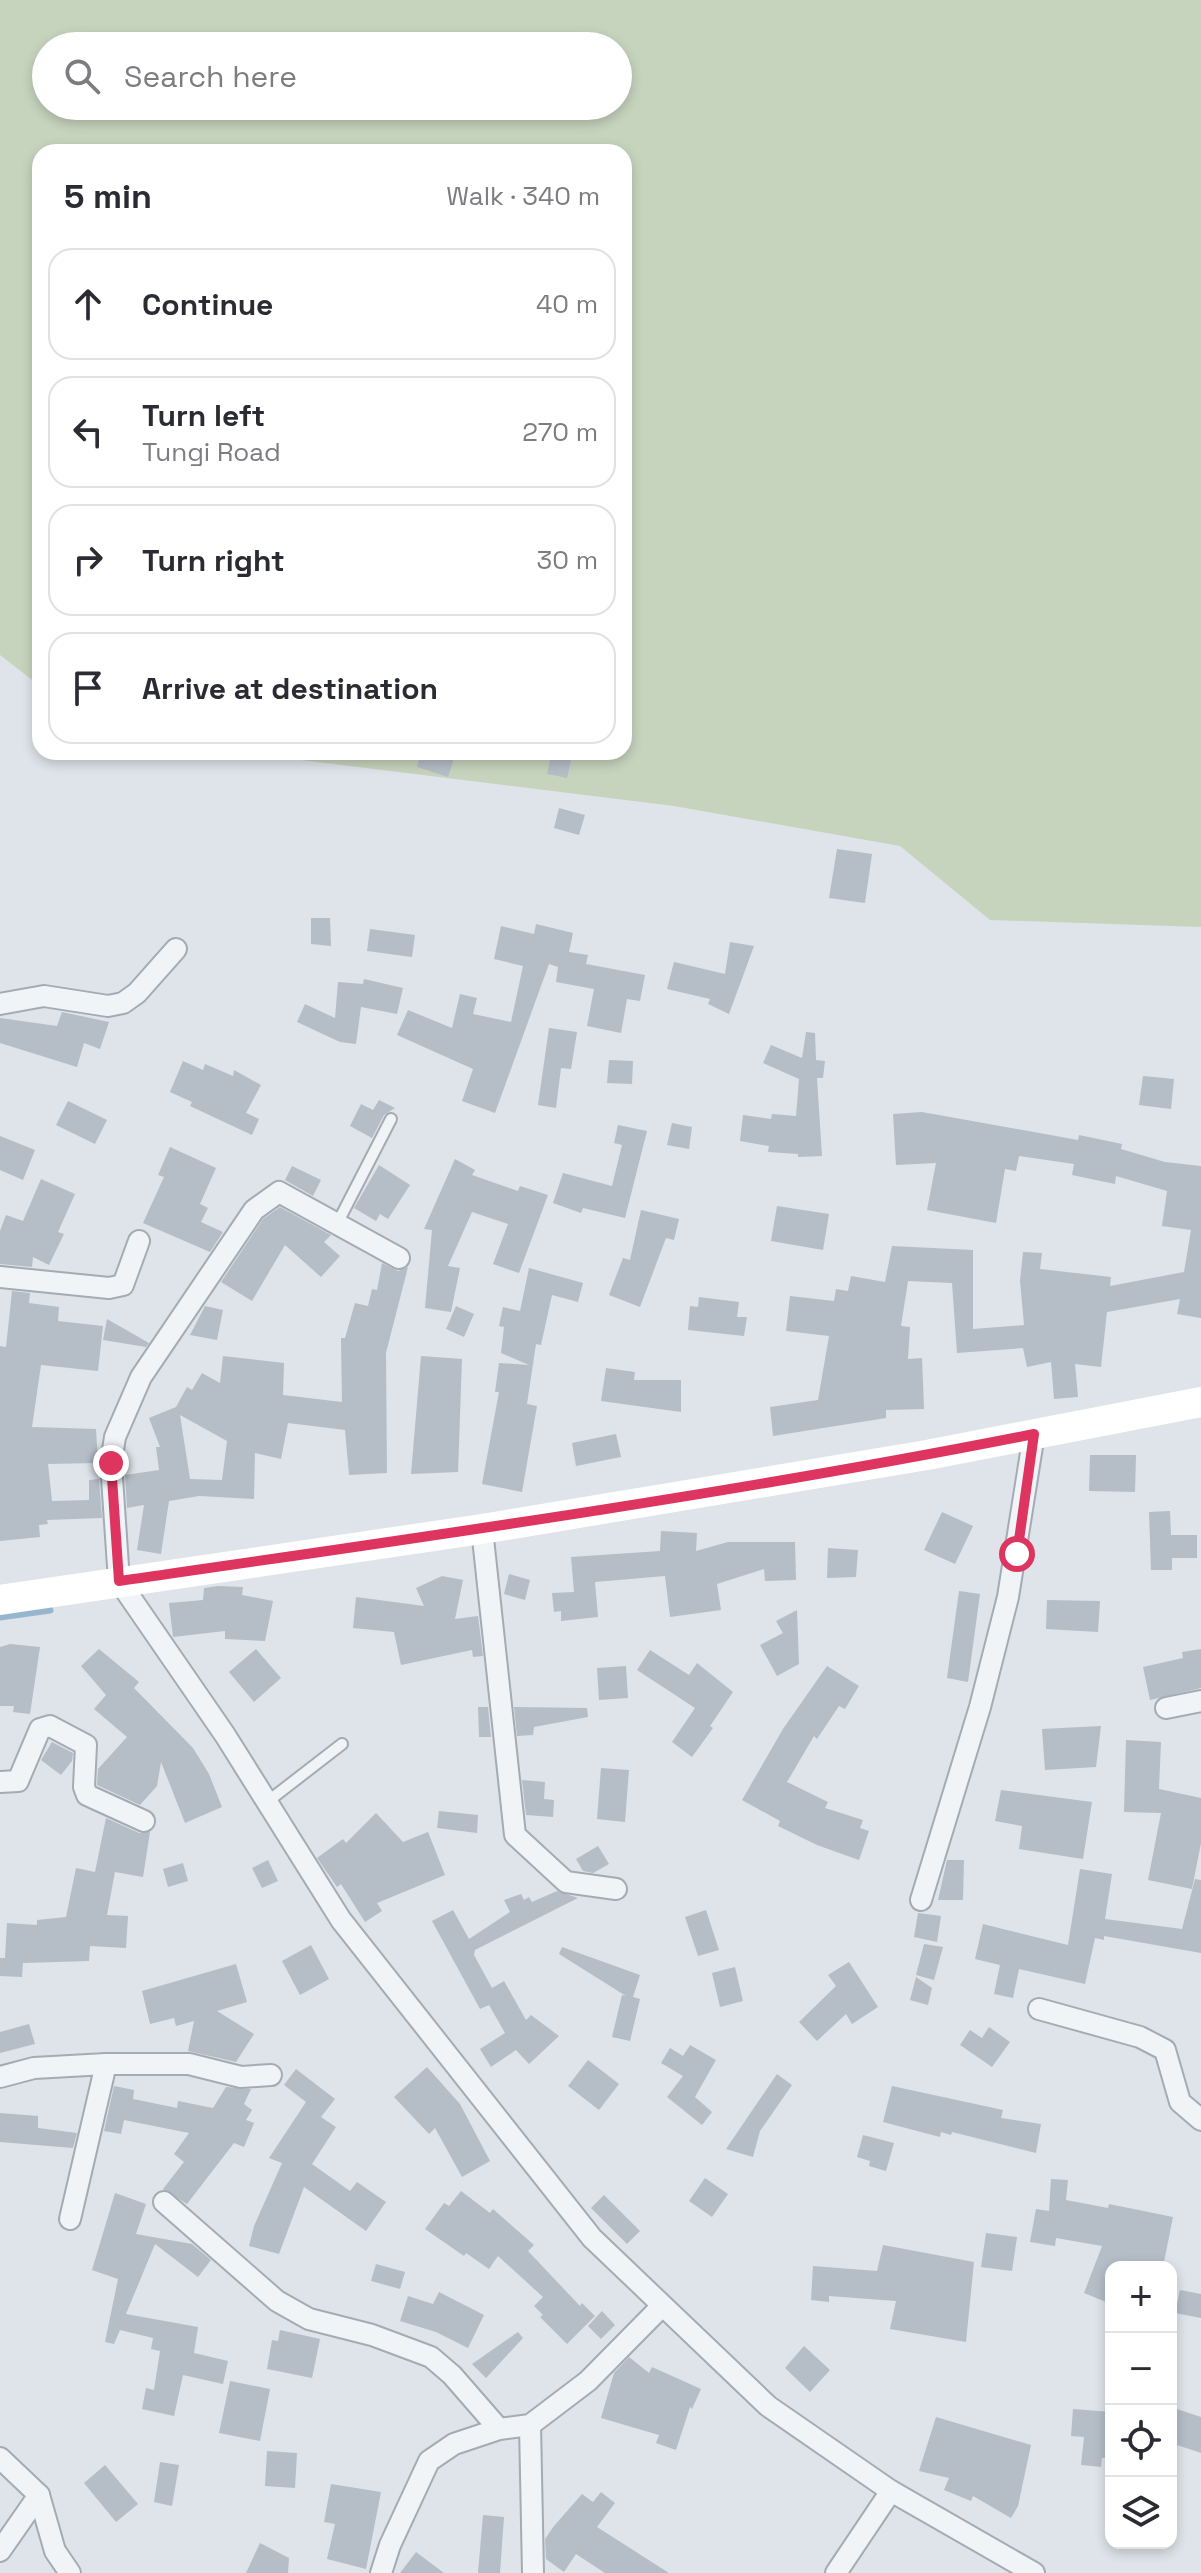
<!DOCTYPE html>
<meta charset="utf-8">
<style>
:root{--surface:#fff;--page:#f7f7f7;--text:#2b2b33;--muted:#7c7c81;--line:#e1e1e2}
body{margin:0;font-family:"Space Grotesk",sans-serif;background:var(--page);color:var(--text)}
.controls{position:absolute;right:24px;bottom:24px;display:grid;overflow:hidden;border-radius:16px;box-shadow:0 4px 12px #0003}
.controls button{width:72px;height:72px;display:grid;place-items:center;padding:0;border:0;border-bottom:2px solid var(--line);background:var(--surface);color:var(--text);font:40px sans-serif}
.stop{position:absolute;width:24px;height:24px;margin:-18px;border:6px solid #dd355f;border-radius:50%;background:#fff}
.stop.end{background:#dd355f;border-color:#fff;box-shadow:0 2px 8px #0008}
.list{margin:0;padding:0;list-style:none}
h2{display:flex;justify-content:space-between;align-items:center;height:104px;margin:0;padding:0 32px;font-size:34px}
h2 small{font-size:26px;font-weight:400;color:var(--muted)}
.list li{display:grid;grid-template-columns:52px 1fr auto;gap:24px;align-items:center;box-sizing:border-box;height:112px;margin:0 16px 16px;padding:0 16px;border:2px solid var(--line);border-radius:24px}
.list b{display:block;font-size:30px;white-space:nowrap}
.list p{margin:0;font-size:26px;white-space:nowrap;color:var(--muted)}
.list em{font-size:26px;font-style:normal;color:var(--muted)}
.icon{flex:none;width:44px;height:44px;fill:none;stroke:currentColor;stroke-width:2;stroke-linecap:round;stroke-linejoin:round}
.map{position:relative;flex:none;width:1201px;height:2573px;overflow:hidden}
.search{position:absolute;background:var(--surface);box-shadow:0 4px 12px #0003;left:32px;top:32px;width:600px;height:88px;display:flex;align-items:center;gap:20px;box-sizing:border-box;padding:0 28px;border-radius:44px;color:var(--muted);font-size:30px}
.panel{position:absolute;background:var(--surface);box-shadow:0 4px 12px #0003;left:32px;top:144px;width:600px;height:616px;border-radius:24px}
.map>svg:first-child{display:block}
.green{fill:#c6d4be;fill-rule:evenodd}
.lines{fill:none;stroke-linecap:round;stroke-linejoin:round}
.stream{stroke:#95b6cd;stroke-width:7}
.building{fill:#b5bdc7;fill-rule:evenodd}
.service-casing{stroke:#a3abb4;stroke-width:14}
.minor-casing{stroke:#a3abb4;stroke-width:24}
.service{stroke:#f1f4f7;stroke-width:10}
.minor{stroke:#f1f4f7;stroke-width:20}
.secondary{stroke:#fff;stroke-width:30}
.route{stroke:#dd355f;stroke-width:10}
</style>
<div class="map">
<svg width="1201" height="2573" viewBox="0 0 1201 2573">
<rect width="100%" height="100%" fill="#dee4e9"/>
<path class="green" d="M0,0H1201V927L990,920L900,846L674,806L236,752H624V152H40V686L0,655ZM46,46H618V106H46Z"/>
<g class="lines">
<polyline class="stream" points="0,1617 50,1610"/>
</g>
<g class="building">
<polygon points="421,752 456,752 448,777 417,767"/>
<polygon points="552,752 573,752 567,778 547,774"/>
<polygon points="559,808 585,815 579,835 554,828"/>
<polygon points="837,849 872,854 865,903 829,898"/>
<polygon points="311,918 330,918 331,946 311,944"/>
<polygon points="536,924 573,933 569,952 588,955 586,964 645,975 640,1001 627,999 621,1033 587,1026 594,989 556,982 558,967 549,964 495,1113 462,1101 473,1069 397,1035 408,1010 452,1028 460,994 477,998 473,1014 511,1022 523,966 494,959 501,926 534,934"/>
<polygon points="370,929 415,935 412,957 367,951"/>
<polygon points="730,942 754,946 729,1014 708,1004 710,999 667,989 674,962 725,974"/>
<polygon points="364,979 403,988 397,1014 361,1007 356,1044 340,1042 297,1022 305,1004 335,1018 338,982 363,984"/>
<polygon points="62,1012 109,1022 100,1049 84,1043 77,1067 0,1043 0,1018 57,1026"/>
<polygon points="549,1028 577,1032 571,1069 561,1068 556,1108 538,1105"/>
<polygon points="806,1032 815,1033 816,1060 825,1061 823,1078 817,1078 822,1156 798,1157 798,1154 768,1152 769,1146 740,1141 743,1115 771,1119 772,1114 796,1116 799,1079 763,1063 771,1045 802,1058"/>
<polygon points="609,1060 633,1061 632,1084 607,1083"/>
<polygon points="183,1061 203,1070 205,1064 233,1076 234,1070 261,1085 246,1113 259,1119 252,1135 190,1106 192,1102 170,1092"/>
<polygon points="1143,1076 1174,1079 1171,1109 1139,1105"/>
<polygon points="379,1100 395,1108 384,1115 372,1138 350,1126 361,1104 373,1110"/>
<polygon points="68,1101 107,1120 95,1144 56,1125"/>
<polygon points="922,1112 1078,1140 1079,1135 1122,1144 1121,1149 1165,1162 1201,1166 1201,1318 1177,1314 1180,1299 1107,1312 1101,1367 1075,1364 1078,1397 1054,1399 1051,1362 1027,1367 1023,1348 957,1353 952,1283 908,1281 901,1326 910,1327 908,1359 922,1358 924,1409 886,1410 886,1418 773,1436 770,1407 818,1400 829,1336 786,1331 790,1296 834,1301 836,1289 848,1291 851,1276 885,1282 892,1246 973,1250 973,1329 1024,1325 1020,1281 1023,1252 1042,1253 1040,1269 1111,1277 1110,1286 1184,1272 1191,1230 1162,1226 1167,1191 1116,1176 1115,1184 1072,1175 1074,1164 1019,1156 1016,1171 1005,1169 996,1223 927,1210 936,1163 896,1165 893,1114"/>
<polygon points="672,1123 692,1127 689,1149 667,1145"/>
<polygon points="618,1125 647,1131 625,1218 583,1208 581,1213 553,1203 563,1173 612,1186 622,1145 614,1143"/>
<polygon points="0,1136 35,1150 23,1180 0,1170"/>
<polygon points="170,1147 216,1168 200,1204 208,1208 201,1222 223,1232 210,1252 143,1223 164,1177 158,1175"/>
<polygon points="455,1159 475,1170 472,1175 518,1191 520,1186 548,1195 519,1273 493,1264 508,1224 472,1212 448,1266 460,1268 451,1312 425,1308 432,1230 424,1229"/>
<polygon points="379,1165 410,1185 388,1219 380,1214 376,1221 354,1208"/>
<polygon points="292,1166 321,1180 313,1196 285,1180"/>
<polygon points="41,1179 75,1194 58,1232 64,1234 49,1265 33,1257 32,1267 0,1264 0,1231 6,1215 23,1221"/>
<polygon points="777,1206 829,1214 823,1250 771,1241"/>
<polygon points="280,1207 331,1235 324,1242 340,1256 321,1277 285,1245 252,1301 221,1282 263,1219"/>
<polygon points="641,1210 679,1219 674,1240 666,1238 640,1307 609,1295 623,1258 630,1260"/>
<path d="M382,1263L398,1271L408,1267L386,1353L387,1473L349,1475L345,1430L288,1423L281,1459L255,1453L254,1499L199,1496L169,1501L161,1554L137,1550L144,1505L127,1508L125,1475L159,1470L156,1447H160L149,1418L176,1407L187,1387L192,1390L202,1373L220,1383L223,1356L284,1363L283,1395L342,1402L341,1338H345L355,1303L368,1306L372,1289L377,1290ZM180,1415L227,1441L222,1480L190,1479Z"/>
<polygon points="529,1268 583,1283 578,1302 552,1295 541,1345 536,1344 527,1404 537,1406 522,1492 482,1484 499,1392 495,1392 499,1363 529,1365 501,1353 504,1327 499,1326 503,1307 520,1311"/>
<polygon points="12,1291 30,1293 29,1303 59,1307 58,1321 103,1326 98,1371 41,1365 32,1427 96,1429 98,1463 48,1464 52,1501 89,1500 89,1480 99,1479 102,1518 47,1520 48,1524 39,1525 40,1537 0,1541 0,1346 6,1347"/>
<polygon points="699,1297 739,1302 737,1317 747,1317 744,1336 688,1330 690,1306 698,1307"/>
<polygon points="205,1306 223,1310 217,1340 190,1335"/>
<polygon points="456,1306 474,1314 464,1337 446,1329"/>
<polygon points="107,1319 149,1343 146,1347 103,1340"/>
<polygon points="421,1356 462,1359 458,1472 411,1474"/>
<polygon points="606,1368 635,1372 634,1380 681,1380 681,1412 601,1401"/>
<polygon points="616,1434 621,1457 576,1466 572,1443"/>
<polygon points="1090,1455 1136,1455 1135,1492 1089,1491"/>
<polygon points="1170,1511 1171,1535 1197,1535 1197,1558 1172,1558 1172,1570 1151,1570 1149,1512"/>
<polygon points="942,1512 973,1526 955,1564 924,1550"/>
<polygon points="661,1531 697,1533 696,1551 728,1542 795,1542 796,1580 765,1581 764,1569 717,1584 721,1610 670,1617 665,1576 595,1582 598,1617 561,1621 561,1611 554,1612 552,1593 574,1592 571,1557 660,1551"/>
<polygon points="828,1548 858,1550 856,1577 827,1578"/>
<polygon points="509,1574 530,1580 525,1600 504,1594"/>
<polygon points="442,1576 463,1580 455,1619 478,1616 483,1656 473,1657 472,1650 401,1665 394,1632 353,1628 356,1597 424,1606 416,1588"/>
<polygon points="218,1586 243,1587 242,1595 273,1601 265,1641 225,1639 225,1631 173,1637 169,1603 203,1600 204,1588"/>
<polygon points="959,1591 980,1594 968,1682 947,1678"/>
<polygon points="1047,1600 1100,1601 1098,1632 1046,1629"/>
<polygon points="797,1610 799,1664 777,1676 760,1645 783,1633 776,1621"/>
<polygon points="10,1644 40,1647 30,1714 13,1712 14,1706 0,1706 0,1647"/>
<polygon points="99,1649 139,1682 134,1688 193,1748 209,1774 222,1807 185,1823 161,1762 157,1786 140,1805 97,1785 98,1769 127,1737 94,1709 106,1695 81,1666"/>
<polygon points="256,1649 281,1678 254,1702 229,1672"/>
<polygon points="1201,1649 1201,1688 1150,1700 1143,1667 1183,1658 1182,1652"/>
<polygon points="650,1650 689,1675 697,1663 733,1692 710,1726 713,1728 692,1757 672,1742 695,1708 637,1670"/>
<polygon points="626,1666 628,1698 599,1700 597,1668"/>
<polygon points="827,1666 859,1686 845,1709 839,1706 817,1739 814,1736 787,1782 828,1802 825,1808 863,1820 860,1828 869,1831 859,1860 817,1845 778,1826 780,1821 742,1800 783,1729"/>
<polygon points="478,1707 488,1707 491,1737 479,1737"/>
<polygon points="514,1707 587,1708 588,1717 534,1727 533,1735 517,1736"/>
<polygon points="1101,1726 1096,1767 1045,1770 1042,1729"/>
<polygon points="1126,1740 1161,1742 1159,1789 1201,1798 1201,1843 1192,1889 1148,1880 1161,1813 1124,1812"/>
<polygon points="52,1742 73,1753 72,1761 61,1775 41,1760"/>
<polygon points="601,1768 629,1770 625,1822 597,1819"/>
<polygon points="522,1780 545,1782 544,1799 554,1800 553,1817 526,1815"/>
<polygon points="1001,1790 1092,1802 1083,1859 1019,1849 1022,1826 995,1821"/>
<polygon points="439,1811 478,1815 477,1833 437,1828"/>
<polygon points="376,1813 403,1842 428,1832 445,1875 377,1903 382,1911 365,1922 341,1884 337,1887 317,1858 343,1839 346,1843"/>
<polygon points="106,1818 139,1833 150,1832 143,1877 115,1872 107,1915 128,1916 126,1948 90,1946 89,1961 23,1963 22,1977 0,1976 0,1958 5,1958 7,1923 37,1925 37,1920 66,1917 76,1868 95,1872"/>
<polygon points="598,1846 609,1864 593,1873 583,1871 576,1859"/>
<polygon points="268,1860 278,1881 262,1888 252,1868"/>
<polygon points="947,1860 964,1860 963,1900 938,1900"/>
<polygon points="183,1863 188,1881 168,1887 163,1869"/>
<polygon points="1080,1869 1112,1874 1105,1919 1182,1929 1195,1879 1201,1880 1201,1953 1104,1936 1104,1940 1095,1938 1085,1984 1019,1969 1013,1998 994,1994 1000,1965 975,1959 983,1924 1068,1945"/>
<polygon points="557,1891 578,1898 475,1950 474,1955 492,1988 504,1981 526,2020 531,2015 559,2036 529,2064 516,2050 491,2067 480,2049 505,2033 489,2005 480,2009 432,1921 453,1910 469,1939 510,1912 504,1900 521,1894 524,1900 529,1897 532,1902"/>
<polygon points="706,1910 719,1950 698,1956 685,1917"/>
<polygon points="918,1913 941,1916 937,1942 914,1937"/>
<polygon points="924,1944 943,1947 934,1980 916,1975"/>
<polygon points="311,1945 329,1979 300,1995 282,1961"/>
<polygon points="562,1947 640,1975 633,1997 640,1999 630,2041 612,2037 622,1995 626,1996 559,1954"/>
<polygon points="849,1962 878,2007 852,2024 846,2014 817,2041 799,2022 836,1986 828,1975"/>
<polygon points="236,1964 247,2002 217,2011 254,2034 236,2062 188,2051 194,2021 176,2026 174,2018 150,2024 142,1991"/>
<polygon points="735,1967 743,2001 720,2007 712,1973"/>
<polygon points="916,1977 932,1988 928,2005 910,2000"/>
<polygon points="29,2024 35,2044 0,2053 0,2032"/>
<polygon points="989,2027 1010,2042 992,2067 960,2045 970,2030 982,2038"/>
<polygon points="690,2045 716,2060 695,2097 712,2112 702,2125 667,2097 683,2076 661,2063 670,2048 683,2056"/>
<polygon points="588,2060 619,2084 599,2110 568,2086"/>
<polygon points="427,2067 460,2104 490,2161 462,2177 435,2128 429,2134 394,2097"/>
<polygon points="296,2069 335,2099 321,2117 336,2127 312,2164 350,2191 357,2182 386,2202 366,2231 304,2187 279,2254 249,2246 254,2226 282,2163 269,2158 306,2102 284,2085"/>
<polygon points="777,2074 792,2085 760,2131 753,2157 726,2149"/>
<polygon points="114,2086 134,2090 133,2099 177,2108 178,2101 213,2108 226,2087 251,2089 244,2104 252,2110 246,2120 254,2123 244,2147 234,2143 187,2204 163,2189 184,2162 174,2154 189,2133 124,2120 121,2134 104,2131"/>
<polygon points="892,2086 1003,2110 1001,2118 1041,2124 1036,2153 952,2132 951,2135 941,2132 940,2137 883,2122"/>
<polygon points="0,2113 38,2116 38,2128 77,2133 73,2148 0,2142"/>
<polygon points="863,2135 894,2143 886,2171 869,2166 870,2161 857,2157"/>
<polygon points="705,2178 728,2194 712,2217 689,2201"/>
<polygon points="1051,2179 1068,2180 1066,2200 1108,2208 1109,2204 1173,2217 1163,2267 1111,2267 1111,2304 1084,2293 1102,2246 1056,2238 1055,2246 1030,2242 1036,2209 1049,2211"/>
<polygon points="461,2191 490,2213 493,2209 534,2245 528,2251 580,2306 582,2303 595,2316 567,2344 540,2317 543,2315 534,2306 543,2297 498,2256 489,2269 466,2253 464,2256 425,2229 444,2203 449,2206"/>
<polygon points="115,2193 146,2204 136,2234 192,2244 211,2260 198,2277 155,2244 126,2314 198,2327 194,2353 228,2361 223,2384 183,2375 174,2416 142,2409 146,2388 154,2390 160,2351 151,2349 153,2338 120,2330 114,2344 105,2342 118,2279 92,2270"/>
<polygon points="604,2195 640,2231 627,2244 591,2208"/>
<polygon points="986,2233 1017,2237 1012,2271 981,2267"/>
<polygon points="883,2245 974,2262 966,2342 890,2329 896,2301 829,2296 829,2302 811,2300 813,2266 877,2271"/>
<polygon points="376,2264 405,2272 400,2289 371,2281"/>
<polygon points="1180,2290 1201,2294 1201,2318 1175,2313"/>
<polygon points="439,2292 484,2315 468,2348 436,2332 400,2321 408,2296 433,2304"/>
<polygon points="602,2311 615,2325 601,2339 588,2326"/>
<polygon points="280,2330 320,2339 312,2378 267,2369 272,2340 278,2341"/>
<polygon points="518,2332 523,2338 486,2378 472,2364"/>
<polygon points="804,2346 830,2370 810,2392 785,2368"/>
<polygon points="629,2357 649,2373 652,2367 701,2389 692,2409 690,2407 676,2450 656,2443 659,2435 601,2418 614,2373"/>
<polygon points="230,2381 270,2389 260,2441 219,2433"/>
<polygon points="1171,2407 1201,2417 1201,2453 1171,2443"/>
<polygon points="1073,2409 1111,2412 1111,2458 1102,2458 1101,2467 1081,2465 1084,2437 1071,2436"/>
<polygon points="936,2417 1031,2445 1018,2506 1011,2518 973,2496 971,2501 944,2490 949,2478 919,2471"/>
<polygon points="267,2451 297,2453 295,2488 265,2486"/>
<polygon points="160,2462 179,2465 172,2506 154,2502"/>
<polygon points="105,2465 138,2504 116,2522 84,2483"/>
<polygon points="331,2484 381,2492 366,2569 327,2559 335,2524 324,2522"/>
<polygon points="601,2492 615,2503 597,2527 669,2573 605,2573 576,2554 564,2572 546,2559 545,2539 554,2526 582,2494 593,2502"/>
<polygon points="483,2515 504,2517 500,2573 478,2573"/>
<polygon points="260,2543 289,2558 288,2573 246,2573"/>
<polygon points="416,2552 444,2573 400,2573"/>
</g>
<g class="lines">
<g class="service-casing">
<g id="service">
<polyline points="337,1224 391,1119"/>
<polyline points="267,1802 342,1744"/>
</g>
</g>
<g class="minor-casing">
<g id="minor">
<polyline points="0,1004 44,996 108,1006 123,1003 137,993 176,949"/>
<polyline points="399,1258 279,1192 254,1210 141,1377 115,1437 111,1463 119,1581 225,1735 341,1920 592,2238 768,2406 891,2491 1034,2573"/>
<polyline points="0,1277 109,1288 123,1285 139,1241"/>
<polyline points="482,1529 515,1835 566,1882 616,1889"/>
<polyline points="1166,1708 1201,1701"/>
<polyline points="0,1782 18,1781 40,1729 50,1726 86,1745 84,1787 87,1795 144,1821"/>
<polyline points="921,1900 980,1707 1008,1597 1034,1434"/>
<polyline points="1039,2009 1140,2037 1165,2050 1180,2102 1201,2120"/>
<polyline points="0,2077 34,2068 106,2064 189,2064 241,2077 271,2075"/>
<polyline points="164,2202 277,2301 309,2319 372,2335 431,2357 452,2375 499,2429"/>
<polyline points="70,2219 106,2064"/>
<polyline points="530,2425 533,2573"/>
<polyline points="0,2458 39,2495 55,2551 70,2573"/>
<polyline points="0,2551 39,2495"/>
<polyline points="381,2573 390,2545 429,2461 454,2444 499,2429 530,2425 588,2381 661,2307"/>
<polyline points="836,2573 891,2491"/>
</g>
</g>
<use href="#service" class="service"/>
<use href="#minor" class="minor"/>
<polyline class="secondary" points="0,1600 482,1529 927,1455 1201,1402"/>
</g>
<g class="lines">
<path class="route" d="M111,1463L119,1581C425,1537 731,1494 1034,1434L1017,1554"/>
</g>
</svg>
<div class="controls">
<button>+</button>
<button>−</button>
<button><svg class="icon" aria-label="locate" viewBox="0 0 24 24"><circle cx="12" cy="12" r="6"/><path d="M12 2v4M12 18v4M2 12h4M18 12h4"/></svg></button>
<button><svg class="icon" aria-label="layers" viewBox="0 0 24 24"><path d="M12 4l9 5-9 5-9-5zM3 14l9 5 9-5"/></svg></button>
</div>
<div class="stop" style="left:1017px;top:1554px"></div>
<div class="stop end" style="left:111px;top:1463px"></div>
<div class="search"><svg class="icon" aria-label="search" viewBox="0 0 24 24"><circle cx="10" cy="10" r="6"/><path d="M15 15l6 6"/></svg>Search here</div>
<section class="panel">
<h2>5 min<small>Walk · 340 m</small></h2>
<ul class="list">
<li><svg class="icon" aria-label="ahead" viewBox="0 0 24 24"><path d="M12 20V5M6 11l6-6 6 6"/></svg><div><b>Continue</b></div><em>40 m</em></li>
<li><svg class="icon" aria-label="left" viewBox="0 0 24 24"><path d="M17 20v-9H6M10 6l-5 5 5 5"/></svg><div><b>Turn left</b><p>Tungi Road</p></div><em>270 m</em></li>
<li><svg class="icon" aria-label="right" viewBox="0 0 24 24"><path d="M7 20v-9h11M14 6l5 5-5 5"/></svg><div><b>Turn right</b></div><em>30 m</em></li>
<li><svg class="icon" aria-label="arrive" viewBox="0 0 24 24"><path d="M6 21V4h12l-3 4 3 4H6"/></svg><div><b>Arrive at destination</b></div></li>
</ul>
</section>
</div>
